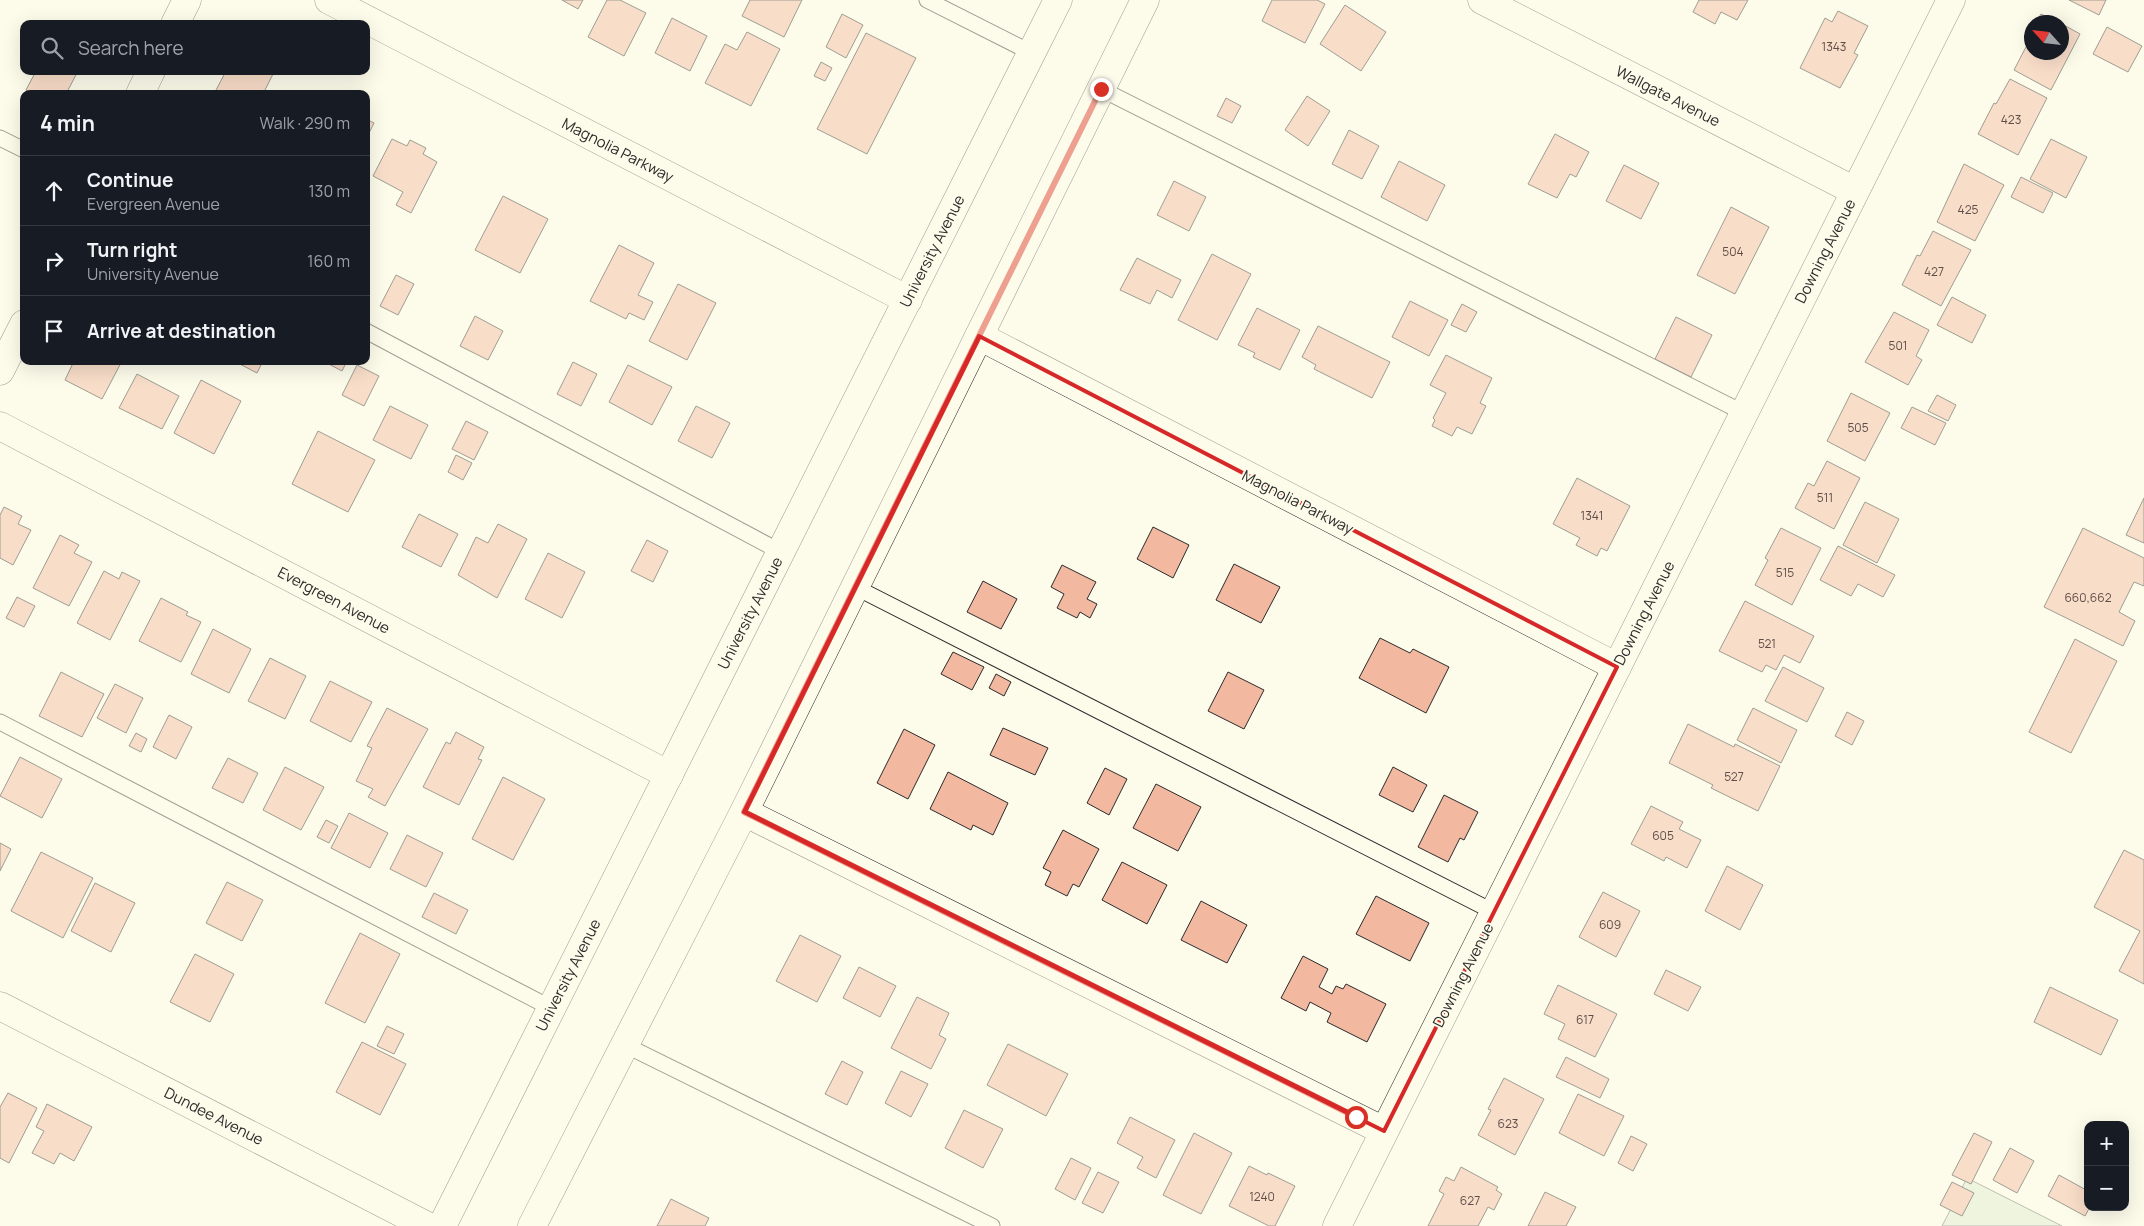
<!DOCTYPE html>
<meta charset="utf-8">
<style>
:root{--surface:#171b24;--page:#242831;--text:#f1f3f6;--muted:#9ea1a6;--line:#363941}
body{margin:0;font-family:Manrope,sans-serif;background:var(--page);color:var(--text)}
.controls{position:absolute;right:15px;bottom:15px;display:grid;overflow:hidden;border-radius:10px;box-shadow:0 5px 20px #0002}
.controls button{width:45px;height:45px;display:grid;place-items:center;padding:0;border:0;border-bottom:1px solid var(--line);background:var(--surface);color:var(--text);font:25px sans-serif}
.compass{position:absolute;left:2024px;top:15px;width:45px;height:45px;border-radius:50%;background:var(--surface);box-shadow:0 5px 20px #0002;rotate:297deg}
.stop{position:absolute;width:15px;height:15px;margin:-11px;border:4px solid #d93025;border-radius:50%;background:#fff}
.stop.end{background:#d93025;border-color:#fff;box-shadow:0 1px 5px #0008}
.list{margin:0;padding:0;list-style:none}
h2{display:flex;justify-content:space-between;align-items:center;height:65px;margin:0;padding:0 20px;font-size:21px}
h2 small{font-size:16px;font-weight:400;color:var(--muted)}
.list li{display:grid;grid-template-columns:32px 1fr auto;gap:15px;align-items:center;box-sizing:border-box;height:70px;padding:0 20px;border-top:1px solid var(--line)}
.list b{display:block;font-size:19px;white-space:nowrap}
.list p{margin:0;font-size:16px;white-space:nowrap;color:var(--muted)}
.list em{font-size:16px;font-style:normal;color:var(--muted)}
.icon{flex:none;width:28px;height:28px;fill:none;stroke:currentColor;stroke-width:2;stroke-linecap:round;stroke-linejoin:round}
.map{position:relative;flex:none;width:2144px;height:1226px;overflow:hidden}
.search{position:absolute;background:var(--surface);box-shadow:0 5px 20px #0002;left:20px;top:20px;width:350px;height:55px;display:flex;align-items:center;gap:12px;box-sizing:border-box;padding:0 18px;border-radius:10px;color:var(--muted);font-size:19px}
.panel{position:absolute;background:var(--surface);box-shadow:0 5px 20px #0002;left:20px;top:90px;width:350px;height:275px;border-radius:10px}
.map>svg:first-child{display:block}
.green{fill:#deebd1;stroke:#74746e}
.building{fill:#f2b8a0;stroke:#2b2b2b}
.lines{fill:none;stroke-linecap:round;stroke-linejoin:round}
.lane-casing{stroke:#2b2b2b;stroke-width:17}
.street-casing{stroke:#2b2b2b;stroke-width:29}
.primary-casing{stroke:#2b2b2b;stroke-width:29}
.lane{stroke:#fdfbea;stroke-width:15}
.street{stroke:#fdfbea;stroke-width:28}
.primary{stroke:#fdfbea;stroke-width:28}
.route{stroke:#d93025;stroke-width:6}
.marked{fill:none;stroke:#d62828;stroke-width:4;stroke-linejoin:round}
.labels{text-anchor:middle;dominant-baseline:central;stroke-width:4;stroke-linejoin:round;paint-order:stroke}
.number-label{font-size:12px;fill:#5d4e48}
.street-label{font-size:15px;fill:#2b2b2b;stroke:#fdfbea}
</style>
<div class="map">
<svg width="2144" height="1226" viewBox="0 0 2144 1226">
<rect width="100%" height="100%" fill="#fdfbea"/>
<polygon class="green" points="1967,1178 2062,1226 1942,1226"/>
<g class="building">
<polygon points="562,0 583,0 578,9"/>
<polygon points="607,0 620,0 646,13 624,56 588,37"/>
<polygon points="750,0 802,0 784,37 742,16"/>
<polygon points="1272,0 1317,0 1325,4 1305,43 1262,21"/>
<polygon points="1699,0 1748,0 1737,20 1721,12 1715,24 1693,12"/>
<polygon points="2069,0 2106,0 2099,15"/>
<polygon points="1345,5 1386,32 1361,71 1320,44"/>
<polygon points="1838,11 1868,26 1854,53 1858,55 1840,88 1800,68 1825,18 1832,22"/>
<polygon points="842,14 863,25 846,58 826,47"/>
<polygon points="2041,14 2058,22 2036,22"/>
<polygon points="672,18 707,36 690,71 655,53"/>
<polygon points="2062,24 2080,34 2051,90 2014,70 2027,45 2025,44 2032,31 2032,52 2062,52"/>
<polygon points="2107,27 2142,46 2128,72 2093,54"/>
<polygon points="747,32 780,49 751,106 705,83 725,44 737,50"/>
<polygon points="866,33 916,58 867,154 817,129"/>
<polygon points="821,62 832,68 825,81 814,76"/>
<polygon points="36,71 78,71 66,94 35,94 26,90"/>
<polygon points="226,71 272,71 274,72 263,94 214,94"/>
<polygon points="2010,79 2047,98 2018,155 1978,134 1994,103 1996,104"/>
<polygon points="1307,96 1330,111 1308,146 1285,130"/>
<polygon points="1226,98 1241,106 1232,123 1217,116"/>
<polygon points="366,119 374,123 366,139"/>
<polygon points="1349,130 1379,146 1362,179 1332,164"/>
<polygon points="1555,134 1589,152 1576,177 1570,174 1557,198 1528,184"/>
<polygon points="392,139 407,146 410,140 426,148 423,154 437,162 411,213 396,205 403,192 373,176"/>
<polygon points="2051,139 2087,157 2066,198 2030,179"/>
<polygon points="1399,161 1445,185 1427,221 1381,197"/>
<polygon points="1964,164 2004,185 1975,241 1937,222"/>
<polygon points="1624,165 1659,183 1641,219 1606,201"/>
<polygon points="2021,177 2053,193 2043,213 2011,197"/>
<polygon points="1174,181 1206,197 1189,231 1157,215"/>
<polygon points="503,196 548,219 520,273 475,250"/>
<polygon points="1731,207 1769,227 1735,294 1697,275"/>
<polygon points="1933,231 1971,250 1941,306 1902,285 1917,255 1920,256"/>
<polygon points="619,245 654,263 638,295 653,302 644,320 629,313 626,319 590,301"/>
<polygon points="1212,254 1251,274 1217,340 1178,320"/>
<polygon points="1137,258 1181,280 1172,298 1157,290 1150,304 1120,290"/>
<polygon points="396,275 414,284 398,315 380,306"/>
<polygon points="678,284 716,303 687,360 649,341"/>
<polygon points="1952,297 1986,315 1972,343 1937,325"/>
<polygon points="1410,301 1448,320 1429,356 1392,337"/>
<polygon points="1462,304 1477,312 1466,332 1451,325"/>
<polygon points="1257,308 1300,330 1280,370 1253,357 1255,353 1238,345"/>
<polygon points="1894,312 1929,330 1916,356 1922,360 1908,385 1865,362"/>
<polygon points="475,316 503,331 488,360 460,346"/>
<polygon points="1676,317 1712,335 1691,377 1655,359"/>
<polygon points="1318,326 1390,362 1372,398 1314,369 1316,365 1302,357"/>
<polygon points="1446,355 1492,378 1480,403 1486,406 1472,434 1457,427 1452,436 1432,426 1435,420 1433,418 1446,393 1430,385"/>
<polygon points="74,361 122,361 102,399 65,380"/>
<polygon points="234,361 263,361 257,373"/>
<polygon points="323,361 347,361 342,371"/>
<polygon points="573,362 597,374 581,406 557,394"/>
<polygon points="357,365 379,376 364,406 342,395"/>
<polygon points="628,365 672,387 652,425 609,402"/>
<polygon points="137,374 179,396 162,429 119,408"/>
<polygon points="201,380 241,401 214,454 174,433"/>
<polygon points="1851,393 1890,413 1865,461 1827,441"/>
<polygon points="1937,395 1956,405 1948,421 1928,411"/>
<polygon points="390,406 428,425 411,459 373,440"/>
<polygon points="696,406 730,423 712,458 678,441"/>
<polygon points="1912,407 1946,423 1935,445 1901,428"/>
<polygon points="466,421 488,432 474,460 452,449"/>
<polygon points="318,431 375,460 348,512 292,484"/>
<polygon points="456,455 472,463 463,480 448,472"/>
<polygon points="1827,461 1860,478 1834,529 1795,508 1808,483 1814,486"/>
<polygon points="1577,478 1630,506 1607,551 1601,548 1597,556 1576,545 1580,538 1553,524"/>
<polygon points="2144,498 2144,543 2126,535"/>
<polygon points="1865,502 1899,519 1877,563 1843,545"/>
<polygon points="4,507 22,516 18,524 31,530 13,565 0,558 0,515"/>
<polygon points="419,514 458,534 441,567 402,547"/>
<polygon points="498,524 527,539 497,598 458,575 476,537 488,543"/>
<polygon points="1153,527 1189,545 1173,578 1137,559"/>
<polygon points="1781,528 1821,548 1792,605 1755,585 1768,560 1765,558"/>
<polygon points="2083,528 2144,558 2144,586 2134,582 2119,612 2135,621 2123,646 2044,607"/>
<polygon points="60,535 79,545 74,553 92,562 69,606 33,588"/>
<polygon points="647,540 668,551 653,582 631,571"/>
<polygon points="1838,546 1895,575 1883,597 1858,584 1851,596 1820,580"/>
<polygon points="548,553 585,572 562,618 525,599"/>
<polygon points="1234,564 1280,587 1261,623 1216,600"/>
<polygon points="1062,565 1096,582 1087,599 1097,604 1090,618 1080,612 1077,618 1057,608 1064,594 1051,587"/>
<polygon points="104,571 119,579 122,572 140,581 110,640 77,623"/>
<polygon points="983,581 1017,599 1001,629 967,612"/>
<polygon points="17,597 35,606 24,627 6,618"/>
<polygon points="161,598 188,612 186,615 201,622 181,662 139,641"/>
<polygon points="1745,601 1814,636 1800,663 1784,655 1776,670 1766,665 1762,672 1719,651"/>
<polygon points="213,629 251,649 229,693 191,674"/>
<polygon points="1380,638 1410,653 1413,649 1449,667 1426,713 1359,678"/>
<polygon points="2075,639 2117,661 2071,753 2029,732"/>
<polygon points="953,652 984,667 972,690 941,674"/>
<polygon points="270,658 306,676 285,719 248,701"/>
<polygon points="1783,667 1824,688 1807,722 1765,701"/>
<polygon points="61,672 104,694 82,737 39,716"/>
<polygon points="1228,672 1264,690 1244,729 1208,711"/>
<polygon points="996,674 1011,682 1004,696 989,688"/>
<polygon points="330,681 372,702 351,742 310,721"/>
<polygon points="115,684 143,698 126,733 97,718"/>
<polygon points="387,708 428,729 385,806 368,797 373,789 356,781 372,748 367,746"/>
<polygon points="1753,708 1797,730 1781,763 1737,740"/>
<polygon points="1847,712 1864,721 1852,745 1835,736"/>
<polygon points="169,715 192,727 176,759 153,747"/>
<polygon points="1688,724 1734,747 1735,744 1780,766 1758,811 1711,788 1713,785 1669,763"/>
<polygon points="1003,728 1048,748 1035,775 990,755"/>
<polygon points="904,729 935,745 908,799 877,783"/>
<polygon points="456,732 484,747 478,759 482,760 459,805 423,787 446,742 450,744"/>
<polygon points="136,733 147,739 141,752 129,746"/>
<polygon points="20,757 62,779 42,818 0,796"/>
<polygon points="228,758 258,773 243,803 212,788"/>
<polygon points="285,767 324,787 301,830 263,810"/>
<polygon points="1393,767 1427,785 1413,812 1379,795"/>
<polygon points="1105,768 1127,779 1109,815 1087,803"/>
<polygon points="948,772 1008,803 993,835 973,825 971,830 930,809"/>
<polygon points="503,777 545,799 513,860 472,839"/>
<polygon points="1156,784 1201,807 1178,851 1133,828"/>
<polygon points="1444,795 1478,812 1464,840 1460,838 1448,862 1418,847"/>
<polygon points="1651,806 1683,822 1679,829 1701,840 1687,868 1666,857 1664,861 1631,844"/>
<polygon points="349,813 388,833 370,868 331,848"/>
<polygon points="326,820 338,826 329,843 317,837"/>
<polygon points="1063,830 1099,849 1079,887 1073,884 1067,896 1045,885 1051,872 1043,868"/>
<polygon points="407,835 443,853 426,887 390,869"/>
<polygon points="0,843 11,849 0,871"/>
<polygon points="2124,850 2144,860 2144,984 2119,971 2140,931 2094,907"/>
<polygon points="41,852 93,878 63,938 11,911"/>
<polygon points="1122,862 1167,885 1147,924 1102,900"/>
<polygon points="1727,866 1763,885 1740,930 1705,911"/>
<polygon points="227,882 263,900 242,941 206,923"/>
<polygon points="95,883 135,903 111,952 71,931"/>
<polygon points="1603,892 1640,911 1616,957 1579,937"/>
<polygon points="434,893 468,910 456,934 422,917"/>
<polygon points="1376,896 1429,923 1410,961 1356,934"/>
<polygon points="1201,901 1247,925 1227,963 1181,940"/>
<polygon points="360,933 400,954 365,1023 325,1003"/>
<polygon points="800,935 841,956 817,1002 776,981"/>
<polygon points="195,954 234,974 210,1022 170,1002"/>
<polygon points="1303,956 1328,969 1319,987 1332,994 1336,986 1343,989 1346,984 1386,1004 1367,1042 1327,1022 1331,1013 1310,1002 1306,1011 1281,998"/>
<polygon points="859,967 896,986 880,1017 843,998"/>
<polygon points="1666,970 1701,987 1688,1011 1654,994"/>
<polygon points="1558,985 1617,1014 1595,1057 1558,1039 1565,1024 1544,1014"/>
<polygon points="2050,987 2118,1020 2101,1055 2034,1022"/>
<polygon points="917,997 949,1013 939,1035 946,1039 931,1069 891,1048"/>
<polygon points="387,1026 404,1034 394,1054 377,1046"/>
<polygon points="362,1042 406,1064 380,1115 336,1092"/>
<polygon points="1008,1044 1068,1074 1046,1116 987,1085"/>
<polygon points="1566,1057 1609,1079 1600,1098 1556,1077"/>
<polygon points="842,1061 863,1072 847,1105 825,1094"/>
<polygon points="901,1071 928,1084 911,1117 885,1103"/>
<polygon points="1504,1078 1544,1099 1515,1155 1478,1135 1491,1110 1488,1109"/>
<polygon points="8,1093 37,1108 9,1163 0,1158 0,1107"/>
<polygon points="1578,1094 1624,1116 1604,1156 1559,1133"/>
<polygon points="47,1104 92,1127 74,1161 60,1153 54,1164 32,1153 44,1131 36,1127"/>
<polygon points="964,1110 1003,1129 983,1168 945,1148"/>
<polygon points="1130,1117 1175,1140 1156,1178 1137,1168 1143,1157 1117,1143"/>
<polygon points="1194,1133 1232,1153 1201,1214 1163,1195"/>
<polygon points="1974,1133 1992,1142 1971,1184 1952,1175"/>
<polygon points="1631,1136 1647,1144 1633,1171 1618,1163"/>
<polygon points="2010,1148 2034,1161 2017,1193 1993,1180"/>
<polygon points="1071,1158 1091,1168 1075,1200 1055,1189"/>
<polygon points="1249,1166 1267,1175 1268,1173 1295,1186 1275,1226 1269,1226 1229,1206"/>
<polygon points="1461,1167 1498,1187 1496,1190 1502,1194 1494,1210 1488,1207 1478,1226 1428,1226 1444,1194 1439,1191 1446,1177 1454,1181"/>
<polygon points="1098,1172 1119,1182 1103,1213 1082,1203"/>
<polygon points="2059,1175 2088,1191 2088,1207 2090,1207 2085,1216 2048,1196"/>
<polygon points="1952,1182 1974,1193 1962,1216 1940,1205"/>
<polygon points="1545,1192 1576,1207 1566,1226 1528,1226"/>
<polygon points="671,1199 709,1218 705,1226 657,1226"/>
</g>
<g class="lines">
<g class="lane-casing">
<g id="lane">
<polyline points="927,0 1032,53"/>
<polyline points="1101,89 1744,413"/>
<polyline points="0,138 24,150"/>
<polyline points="366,331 781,552"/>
<polyline points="855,587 1494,912"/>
<polyline points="0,722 551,1008"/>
<polyline points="625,1045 992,1226"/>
</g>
</g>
<g class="street-casing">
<g id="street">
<polyline points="329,0 908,300"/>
<polyline points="1482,0 1855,191"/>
<polyline points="175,24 187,0"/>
<polyline points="140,94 151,71"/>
<polyline points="979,336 1617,667"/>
<polyline points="0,371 24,324"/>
<polyline points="0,426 669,775"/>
<polyline points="744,812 1384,1131"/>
<polyline points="0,1006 427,1226"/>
<polyline points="1337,1226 1951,0"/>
</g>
</g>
<g class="primary-casing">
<g id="primary">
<polyline points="442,1226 1058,0"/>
<polyline points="532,1226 744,812 1145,0"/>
</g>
</g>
<use href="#lane" class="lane"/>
<use href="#street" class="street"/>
<use href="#primary" class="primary"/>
</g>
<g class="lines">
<polyline class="route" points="1101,89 744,812 1356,1117"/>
</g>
<path d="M0 0H2144V1226H0ZM979,336L1617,667L1384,1131L744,812Z" fill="#fdfbea" fill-opacity=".55" fill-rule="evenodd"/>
<path class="marked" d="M979,336L1617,667L1384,1131L744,812Z"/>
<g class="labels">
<g class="number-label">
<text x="1834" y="46">1343</text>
<text x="2011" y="119">423</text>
<text x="1968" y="209">425</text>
<text x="1733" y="251">504</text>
<text x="1934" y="271">427</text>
<text x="1898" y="345">501</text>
<text x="1858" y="427">505</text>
<text x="1825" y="497">511</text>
<text x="1592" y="515">1341</text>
<text x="1785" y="572">515</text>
<text x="2088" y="597">660,662</text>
<text x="1767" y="643">521</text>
<text x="1734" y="776">527</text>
<text x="1663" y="835">605</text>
<text x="1610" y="924">609</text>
<text x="1585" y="1019">617</text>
<text x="1508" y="1123">623</text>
<text x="1262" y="1196">1240</text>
<text x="1470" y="1200">627</text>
</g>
<g class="street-label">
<text transform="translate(1668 96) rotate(27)">Wallgate Avenue</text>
<text transform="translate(618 150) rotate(27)">Magnolia Parkway</text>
<text transform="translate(932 251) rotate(-63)">University Avenue</text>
<text transform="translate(1825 251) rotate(-63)">Downing Avenue</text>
<text transform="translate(1298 502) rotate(27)">Magnolia Parkway</text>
<text transform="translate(334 600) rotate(28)">Evergreen Avenue</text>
<text transform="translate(750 613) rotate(-63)">University Avenue</text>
<text transform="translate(1644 613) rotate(-63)">Downing Avenue</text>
<text transform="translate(568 975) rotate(-63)">University Avenue</text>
<text transform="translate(1463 975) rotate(-63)">Downing Avenue</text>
<text transform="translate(214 1116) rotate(27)">Dundee Avenue</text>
</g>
</g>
</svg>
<div class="controls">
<button>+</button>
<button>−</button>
</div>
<svg class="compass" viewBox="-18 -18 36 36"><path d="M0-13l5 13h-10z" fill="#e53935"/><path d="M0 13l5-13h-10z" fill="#9ea1a6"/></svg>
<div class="stop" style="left:1356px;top:1117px"></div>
<div class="stop end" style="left:1101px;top:89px"></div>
<div class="search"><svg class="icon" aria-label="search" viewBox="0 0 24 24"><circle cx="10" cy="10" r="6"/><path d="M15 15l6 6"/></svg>Search here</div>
<section class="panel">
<h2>4 min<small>Walk · 290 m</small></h2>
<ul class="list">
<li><svg class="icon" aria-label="ahead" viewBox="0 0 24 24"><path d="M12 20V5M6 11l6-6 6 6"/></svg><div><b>Continue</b><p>Evergreen Avenue</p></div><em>130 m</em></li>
<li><svg class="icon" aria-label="right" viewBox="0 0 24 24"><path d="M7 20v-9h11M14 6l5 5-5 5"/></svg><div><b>Turn right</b><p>University Avenue</p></div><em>160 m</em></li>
<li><svg class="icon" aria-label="arrive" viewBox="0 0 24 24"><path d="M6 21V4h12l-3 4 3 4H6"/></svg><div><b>Arrive at destination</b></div></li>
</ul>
</section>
</div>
